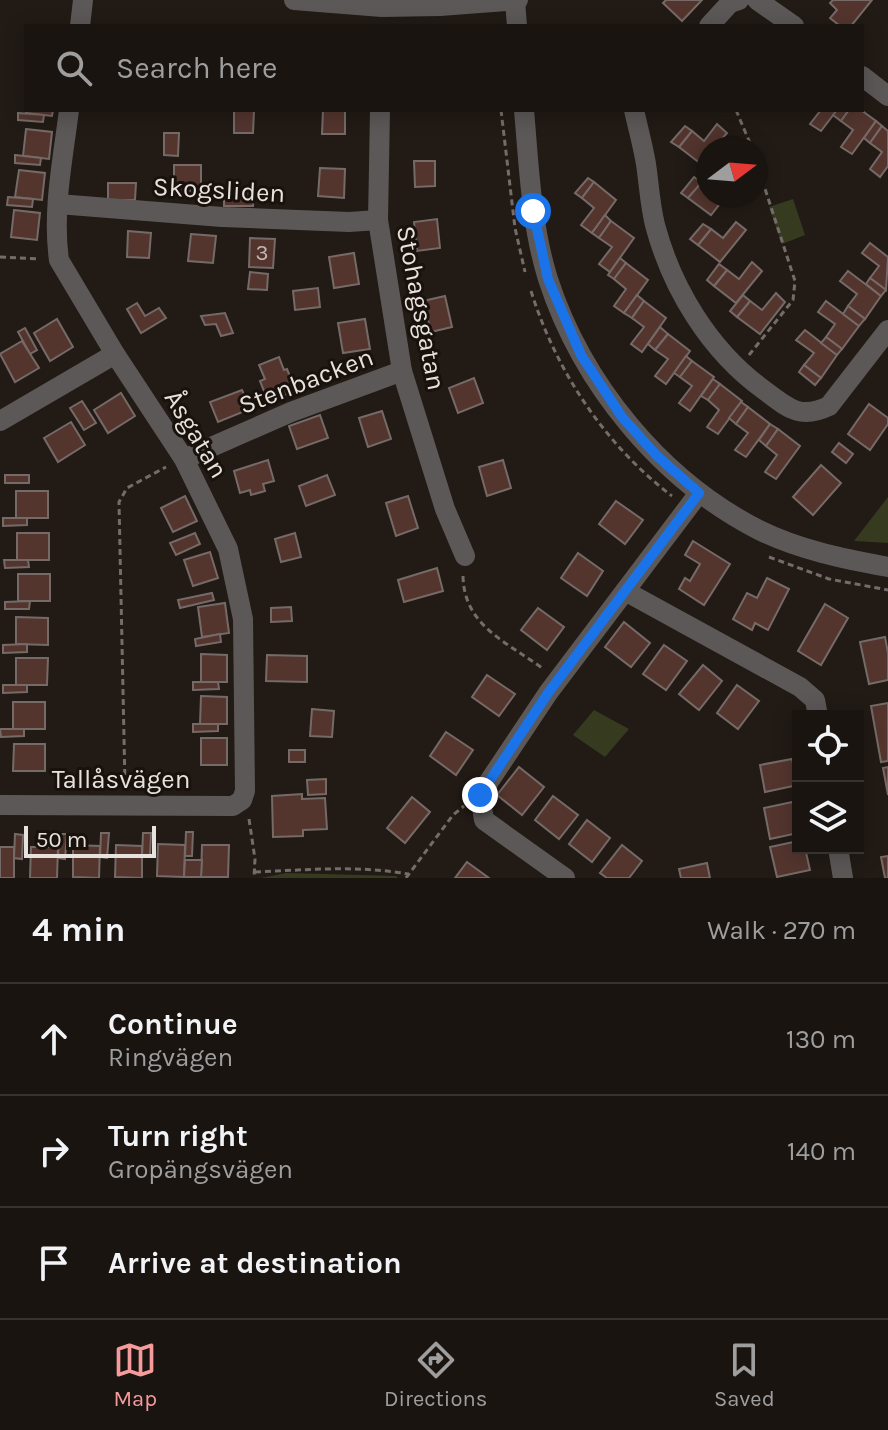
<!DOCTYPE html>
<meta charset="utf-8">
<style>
:root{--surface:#191410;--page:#221d19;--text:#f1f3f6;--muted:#9f9e9f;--line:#373330;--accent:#f59b9c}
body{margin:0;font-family:Karla,sans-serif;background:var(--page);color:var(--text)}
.controls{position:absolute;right:24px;bottom:24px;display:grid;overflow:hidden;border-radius:0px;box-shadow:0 4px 20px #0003}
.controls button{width:72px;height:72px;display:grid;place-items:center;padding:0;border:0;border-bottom:2px solid var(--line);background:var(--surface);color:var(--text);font:40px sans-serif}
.compass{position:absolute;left:696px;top:136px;width:72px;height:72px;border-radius:50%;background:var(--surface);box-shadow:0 4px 20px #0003;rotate:74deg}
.scale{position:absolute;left:24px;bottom:20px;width:132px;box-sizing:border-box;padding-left:8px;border:4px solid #e7e2de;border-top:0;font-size:22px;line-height:28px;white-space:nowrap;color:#e7e2de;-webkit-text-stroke:6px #18110c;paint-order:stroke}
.stop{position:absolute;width:24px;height:24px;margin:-18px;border:6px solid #1a73e8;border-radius:50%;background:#fff}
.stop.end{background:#1a73e8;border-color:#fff;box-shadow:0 2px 8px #0008}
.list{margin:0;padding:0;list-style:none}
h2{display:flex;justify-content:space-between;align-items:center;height:104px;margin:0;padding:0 32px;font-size:34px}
h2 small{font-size:26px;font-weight:400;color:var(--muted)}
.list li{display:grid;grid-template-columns:52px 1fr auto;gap:24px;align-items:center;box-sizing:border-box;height:112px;padding:0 32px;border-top:2px solid var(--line)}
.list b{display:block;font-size:30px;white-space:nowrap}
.list p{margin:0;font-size:26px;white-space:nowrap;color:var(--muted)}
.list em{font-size:26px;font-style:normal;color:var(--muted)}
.icon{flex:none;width:44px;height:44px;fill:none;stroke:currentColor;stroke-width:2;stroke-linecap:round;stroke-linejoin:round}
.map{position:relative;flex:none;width:888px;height:878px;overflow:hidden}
.search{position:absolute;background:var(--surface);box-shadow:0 4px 20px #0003;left:24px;right:24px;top:24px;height:88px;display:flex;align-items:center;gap:20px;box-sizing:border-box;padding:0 28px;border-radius:0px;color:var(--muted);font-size:30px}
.sheet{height:440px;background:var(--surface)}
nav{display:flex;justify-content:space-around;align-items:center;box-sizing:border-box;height:112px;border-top:2px solid var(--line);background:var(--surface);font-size:22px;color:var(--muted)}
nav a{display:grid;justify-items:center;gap:4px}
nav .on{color:var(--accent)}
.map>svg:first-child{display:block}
.green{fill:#363b20}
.building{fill:#53352e;stroke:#756a67;stroke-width:2}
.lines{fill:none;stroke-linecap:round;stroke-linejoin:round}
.path{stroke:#736c68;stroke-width:3;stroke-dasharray:6 4;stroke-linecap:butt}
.minor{stroke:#5d5858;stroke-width:20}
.route{stroke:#1a73e8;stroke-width:10}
.labels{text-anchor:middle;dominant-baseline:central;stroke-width:6;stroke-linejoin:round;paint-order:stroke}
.number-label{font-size:22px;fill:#c2b7b2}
.street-label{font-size:26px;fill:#e7e2de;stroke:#18110c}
</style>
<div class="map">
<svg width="888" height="878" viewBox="0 0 888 878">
<rect width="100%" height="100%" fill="#211a15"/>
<g class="green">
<polygon points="793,199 805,235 782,244 769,207"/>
<polygon points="888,497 888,543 854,541"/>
<polygon points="594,710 629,729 605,757 573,735"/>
<polygon points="286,873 396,876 398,878 261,878"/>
</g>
<g class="building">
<polygon points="666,0 702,0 682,21 663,3"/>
<polygon points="833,0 872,0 851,26 840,26 830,18 837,10 830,3"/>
<polygon points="26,110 53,110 52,116 26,113"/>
<polygon points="323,110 345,110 345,134 322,134"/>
<polygon points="821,110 837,110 821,131 810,124"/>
<polygon points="837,110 849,110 841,121 833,115"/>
<polygon points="849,110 861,110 876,121 852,154 841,147 853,130 841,121"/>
<polygon points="234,111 254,111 253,133 234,133"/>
<polygon points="18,113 44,115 43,122 18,120"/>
<polygon points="876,121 882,126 870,143 864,138"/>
<polygon points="717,124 727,133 714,148 708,148 708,156 701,164 679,147 692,131 704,141"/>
<polygon points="685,126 692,131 679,147 671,142"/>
<polygon points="882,126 888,131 888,166 880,177 870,169 882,152 870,143"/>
<polygon points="26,129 52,132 49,159 23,156"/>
<polygon points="164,133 179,133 178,156 164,155"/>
<polygon points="15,155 41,158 40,165 15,163"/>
<polygon points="414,161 435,161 435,186 415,187"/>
<rect x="174" y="165" width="27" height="26"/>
<polygon points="320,168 345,169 344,198 318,196"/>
<polygon points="19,170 45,173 42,200 15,197"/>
<polygon points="694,177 702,182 688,198 681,193"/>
<polygon points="588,178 594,182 582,198 575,193"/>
<polygon points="594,182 616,200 592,233 581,225 594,208 582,198"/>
<polygon points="702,182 708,187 708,196 726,196 711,215 688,198"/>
<polygon points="108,183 136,183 135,200 108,200"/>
<polygon points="224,191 254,191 253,206 224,206"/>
<polygon points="8,197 33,199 32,207 7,205"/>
<polygon points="14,210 40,213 37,240 11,237"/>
<polygon points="605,215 611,221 599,238 592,233"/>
<polygon points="437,219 440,248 417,251 414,222"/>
<polygon points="611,221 634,238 610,272 599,264 612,247 599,238"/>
<polygon points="736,222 746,230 720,262 698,245 711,229 723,238"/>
<polygon points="703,224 711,229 698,245 690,239"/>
<polygon points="128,231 151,233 149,258 127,257"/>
<polygon points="191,234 216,236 213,263 188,261"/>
<polygon points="250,238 275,239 273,268 249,267"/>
<polygon points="870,243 888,257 886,290 870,278 879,266 862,253"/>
<polygon points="354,253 359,284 334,288 329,257"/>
<polygon points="620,258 626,263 614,279 608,275"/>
<polygon points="752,262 762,271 736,303 714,286 727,270 739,279"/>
<polygon points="626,263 648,280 624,313 614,306 626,289 614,279"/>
<polygon points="719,264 727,270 714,286 707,280"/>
<polygon points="848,271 881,296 865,319 848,306 857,294 840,281"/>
<polygon points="250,272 268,274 267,290 248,289"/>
<polygon points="870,278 886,290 881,296 866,284"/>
<polygon points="318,288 320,307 295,310 293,291"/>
<polygon points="776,293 785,302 760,334 737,317 750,301 762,310"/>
<polygon points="637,295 644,301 632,318 624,313"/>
<polygon points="743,295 750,301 737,317 730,311"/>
<polygon points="445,296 452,327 431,332 423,301"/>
<polygon points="644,301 666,318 642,352 631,344 644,327 632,318"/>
<polygon points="826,301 859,326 842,349 826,337 835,324 818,312"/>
<polygon points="137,303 145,316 159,308 166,318 141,333 127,309"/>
<polygon points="848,306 865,319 859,326 843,314"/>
<polygon points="225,313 233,333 221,336 216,324 205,325 201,316"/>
<polygon points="57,319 73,347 50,361 34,333"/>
<polygon points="365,319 370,349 343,353 338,323"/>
<polygon points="660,327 668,334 655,350 648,344"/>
<polygon points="25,328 37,350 30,354 18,332"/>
<polygon points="805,330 837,355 821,378 804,365 814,353 796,340"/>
<polygon points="668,334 690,351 666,384 655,376 668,359 655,350"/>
<polygon points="826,337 842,349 837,355 821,343"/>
<polygon points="22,341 39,368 15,382 0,354"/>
<polygon points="686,356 692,361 680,377 674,373"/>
<polygon points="279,357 284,370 287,369 296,391 268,401 260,381 265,379 259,365"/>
<polygon points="692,361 714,377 690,411 679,403 692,386 680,377"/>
<polygon points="804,365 821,378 815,385 799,372"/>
<polygon points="474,378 483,403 458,413 449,388"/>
<polygon points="713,379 720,384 708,400 701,396"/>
<polygon points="720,384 742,401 718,434 707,427 719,410 708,400"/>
<polygon points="242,390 250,409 218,422 210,402"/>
<polygon points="121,393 135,416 108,433 94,410"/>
<polygon points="82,401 96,423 84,430 70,408"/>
<polygon points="741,402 748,407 736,424 729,418"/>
<polygon points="869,404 888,418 888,424 870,450 848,434"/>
<polygon points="748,407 770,424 746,457 735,450 748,433 736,424"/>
<polygon points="382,411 391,439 368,447 359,418"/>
<polygon points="320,415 328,438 297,449 289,426"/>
<polygon points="71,422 85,445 58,462 44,438"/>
<polygon points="770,424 778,429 766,446 759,440"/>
<polygon points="778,429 800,446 776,479 765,472 777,455 766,446"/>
<polygon points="839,443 853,454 846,463 832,452"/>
<polygon points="268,460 274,481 263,484 265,491 251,495 250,490 240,493 234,471"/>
<polygon points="503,460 511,488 487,496 479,467"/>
<polygon points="821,465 841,483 813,515 793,497"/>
<rect x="5" y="475" width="24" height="8"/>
<polygon points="327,475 335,495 306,506 299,486"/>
<rect x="16" y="491" width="32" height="27"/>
<polygon points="185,496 197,521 173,532 161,508"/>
<polygon points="408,496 418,528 396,536 386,503"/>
<polygon points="616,501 643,520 625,544 599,524"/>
<polygon points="3,518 27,518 27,525 3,526"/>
<rect x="17" y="533" width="32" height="27"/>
<polygon points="195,533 200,544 176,555 170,543"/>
<polygon points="295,533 301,557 281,562 275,539"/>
<polygon points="693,541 730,564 704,605 679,589 685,578 690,581 700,564 685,555"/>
<polygon points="210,552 218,578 193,586 184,560"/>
<polygon points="578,553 603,571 587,596 561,578"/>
<polygon points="4,560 28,560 29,567 5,568"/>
<polygon points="437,568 443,591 404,602 398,580"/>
<rect x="18" y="574" width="32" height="27"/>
<polygon points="767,578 789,589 768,630 755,623 752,630 733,619 747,593 757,598"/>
<polygon points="212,593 214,600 180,608 178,600"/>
<polygon points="30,601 29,609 5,609 5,602"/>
<polygon points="225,603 229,633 202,637 198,607"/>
<polygon points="825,604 848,618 821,665 798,651"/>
<polygon points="291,607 292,621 271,622 271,608"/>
<polygon points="538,608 564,627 547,650 521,630"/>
<polygon points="16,617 48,618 48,645 16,644"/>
<polygon points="624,622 650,643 631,667 605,647"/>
<polygon points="220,634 221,642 196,646 195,639"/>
<polygon points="885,637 888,653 888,680 869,684 860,642"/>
<polygon points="27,644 27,652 3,653 3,645"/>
<polygon points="664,645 687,661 666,690 643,674"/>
<polygon points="201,654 227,655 227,682 201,682"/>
<polygon points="267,655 307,656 307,682 266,681"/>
<polygon points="16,658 48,658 47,685 16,685"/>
<polygon points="703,665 722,681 699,710 679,694"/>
<polygon points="487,675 515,694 499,716 472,697"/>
<polygon points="193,682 218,682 219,689 193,690"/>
<polygon points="3,685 27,685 27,692 3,693"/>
<polygon points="737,685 759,701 738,729 717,713"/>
<polygon points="201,696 227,697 227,724 200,724"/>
<rect x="13" y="702" width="32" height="27"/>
<polygon points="888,703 888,761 881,762 871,706"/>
<polygon points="312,709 334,711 332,737 310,736"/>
<polygon points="193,724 218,724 218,731 193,732"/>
<polygon points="0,729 24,729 24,736 1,737"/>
<polygon points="446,732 473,750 456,775 430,756"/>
<rect x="201" y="738" width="26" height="27"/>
<polygon points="14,744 45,744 45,771 13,771"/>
<rect x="289" y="750" width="16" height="12"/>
<polygon points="792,759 798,785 765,792 760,765"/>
<polygon points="519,767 544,787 522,815 497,795"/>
<polygon points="888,767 888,795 883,768"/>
<polygon points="326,779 326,794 308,795 307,780"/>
<polygon points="302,794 302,799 325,798 327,829 303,830 303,836 273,837 272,796"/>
<polygon points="553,796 578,815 559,839 535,820"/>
<polygon points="412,797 430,812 405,843 387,828"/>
<polygon points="797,801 798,833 770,839 764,808"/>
<polygon points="587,820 610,838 592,862 569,844"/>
<polygon points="186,832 193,832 192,856 185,856"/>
<polygon points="101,833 109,833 107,858 100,857"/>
<polygon points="143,833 151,833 150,857 142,857"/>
<polygon points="15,834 23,835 22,859 14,858"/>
<polygon points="59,834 67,834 65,859 58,858"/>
<polygon points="798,841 798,848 805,848 810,870 777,877 770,847"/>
<polygon points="158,844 185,845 184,877 157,876"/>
<polygon points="73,845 100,846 99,878 73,877"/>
<polygon points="116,845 142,846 142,878 115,877"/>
<polygon points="202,845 229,845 228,877 201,877"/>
<polygon points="622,845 642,861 629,878 607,878 600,873"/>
<rect x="0" y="847" width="14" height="31"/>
<polygon points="31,847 58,847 57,878 30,878"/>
<polygon points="888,856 888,878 885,878 881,857"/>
<polygon points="185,860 202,860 201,877 184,877"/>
<polygon points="467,862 489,878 455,878"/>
<polygon points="707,863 710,878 681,878 679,869"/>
</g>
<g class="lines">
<g class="path">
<polyline points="501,110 515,228 525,272"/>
<polyline points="736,110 752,148"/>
<polyline points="0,257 39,259"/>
<path d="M531,291C556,371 605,445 672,496"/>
<polyline points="749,355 793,300 795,281 756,161"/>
<polyline points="769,557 829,579 888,590"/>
<path d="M463,576C464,626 507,642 542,668"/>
<polyline points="125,785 119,502 127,488 166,467"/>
<polyline points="249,819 255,859 254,878"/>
<path d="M255,872C306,870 358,865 408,874"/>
<polyline points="406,878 453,815 464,806"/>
</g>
<g class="minor">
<polyline points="294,0 382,7 440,6 518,0"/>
<polyline points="757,0 794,26"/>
<polyline points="515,1 517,26"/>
<polyline points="80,26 83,0"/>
<polyline points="709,26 730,3 739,0"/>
<polyline points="862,76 888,96"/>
<polyline points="380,110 378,220 402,371 445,509 465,556"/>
<path d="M524,110C529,166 531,225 548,279C582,384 661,480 759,530C799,550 845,559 888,567"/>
<path d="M634,110C638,128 643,146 646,164C649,184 650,205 655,225C672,289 710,351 764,390C788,408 800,420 829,406L888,330"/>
<polyline points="58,204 222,217 349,222 378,220"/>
<polyline points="0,421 115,354"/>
<polyline points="184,459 291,412 402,371"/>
<polyline points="625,591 800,687 815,700 818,716"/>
<path d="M0,805L233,806L242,800L245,791L243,619L228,549L184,459L115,354L59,260C52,211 63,159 69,110"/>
<polyline points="838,848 843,878"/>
<polyline points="565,878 484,820 480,795 548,693 699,493"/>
</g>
</g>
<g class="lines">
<polyline class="route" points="480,795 548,693 699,493 657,456 622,417 581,355 548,279 533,211"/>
</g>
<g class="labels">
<g class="number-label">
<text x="262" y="253">3</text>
</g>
<g class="street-label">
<text transform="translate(219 190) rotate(3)">Skogsliden</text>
<text transform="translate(421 308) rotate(79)">Stohagsgatan</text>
<text transform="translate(306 381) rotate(-21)">Stenbacken</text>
<text transform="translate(196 434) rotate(59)">Åsgatan</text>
<text x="121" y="779">Tallåsvägen</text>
</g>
</g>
</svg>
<div class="controls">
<button><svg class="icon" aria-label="locate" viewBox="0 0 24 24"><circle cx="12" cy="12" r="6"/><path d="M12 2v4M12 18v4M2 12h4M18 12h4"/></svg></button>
<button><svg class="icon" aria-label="layers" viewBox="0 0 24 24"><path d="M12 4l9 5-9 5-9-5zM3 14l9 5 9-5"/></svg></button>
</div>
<svg class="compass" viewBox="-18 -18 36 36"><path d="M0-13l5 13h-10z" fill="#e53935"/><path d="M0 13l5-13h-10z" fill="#9f9e9f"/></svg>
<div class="scale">50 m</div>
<div class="stop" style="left:533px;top:211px"></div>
<div class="stop end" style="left:480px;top:795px"></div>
<div class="search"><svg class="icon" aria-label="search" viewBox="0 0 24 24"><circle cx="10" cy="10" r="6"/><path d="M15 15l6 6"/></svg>Search here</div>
</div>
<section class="sheet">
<h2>4 min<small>Walk · 270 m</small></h2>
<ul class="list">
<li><svg class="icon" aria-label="ahead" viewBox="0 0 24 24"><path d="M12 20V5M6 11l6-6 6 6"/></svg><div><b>Continue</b><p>Ringvägen</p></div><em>130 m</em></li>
<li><svg class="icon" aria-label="right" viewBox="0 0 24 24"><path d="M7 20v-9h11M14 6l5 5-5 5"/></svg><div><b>Turn right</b><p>Gropängsvägen</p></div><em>140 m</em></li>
<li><svg class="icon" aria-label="arrive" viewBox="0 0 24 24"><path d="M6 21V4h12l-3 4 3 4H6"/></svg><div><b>Arrive at destination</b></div></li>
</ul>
</section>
<nav>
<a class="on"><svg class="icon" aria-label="map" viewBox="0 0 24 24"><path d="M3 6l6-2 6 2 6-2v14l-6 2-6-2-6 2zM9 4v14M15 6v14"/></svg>Map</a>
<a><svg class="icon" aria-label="directions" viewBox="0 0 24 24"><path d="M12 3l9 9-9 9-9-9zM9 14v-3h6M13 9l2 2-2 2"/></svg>Directions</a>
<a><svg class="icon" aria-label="saved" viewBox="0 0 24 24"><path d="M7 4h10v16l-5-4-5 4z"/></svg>Saved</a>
</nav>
